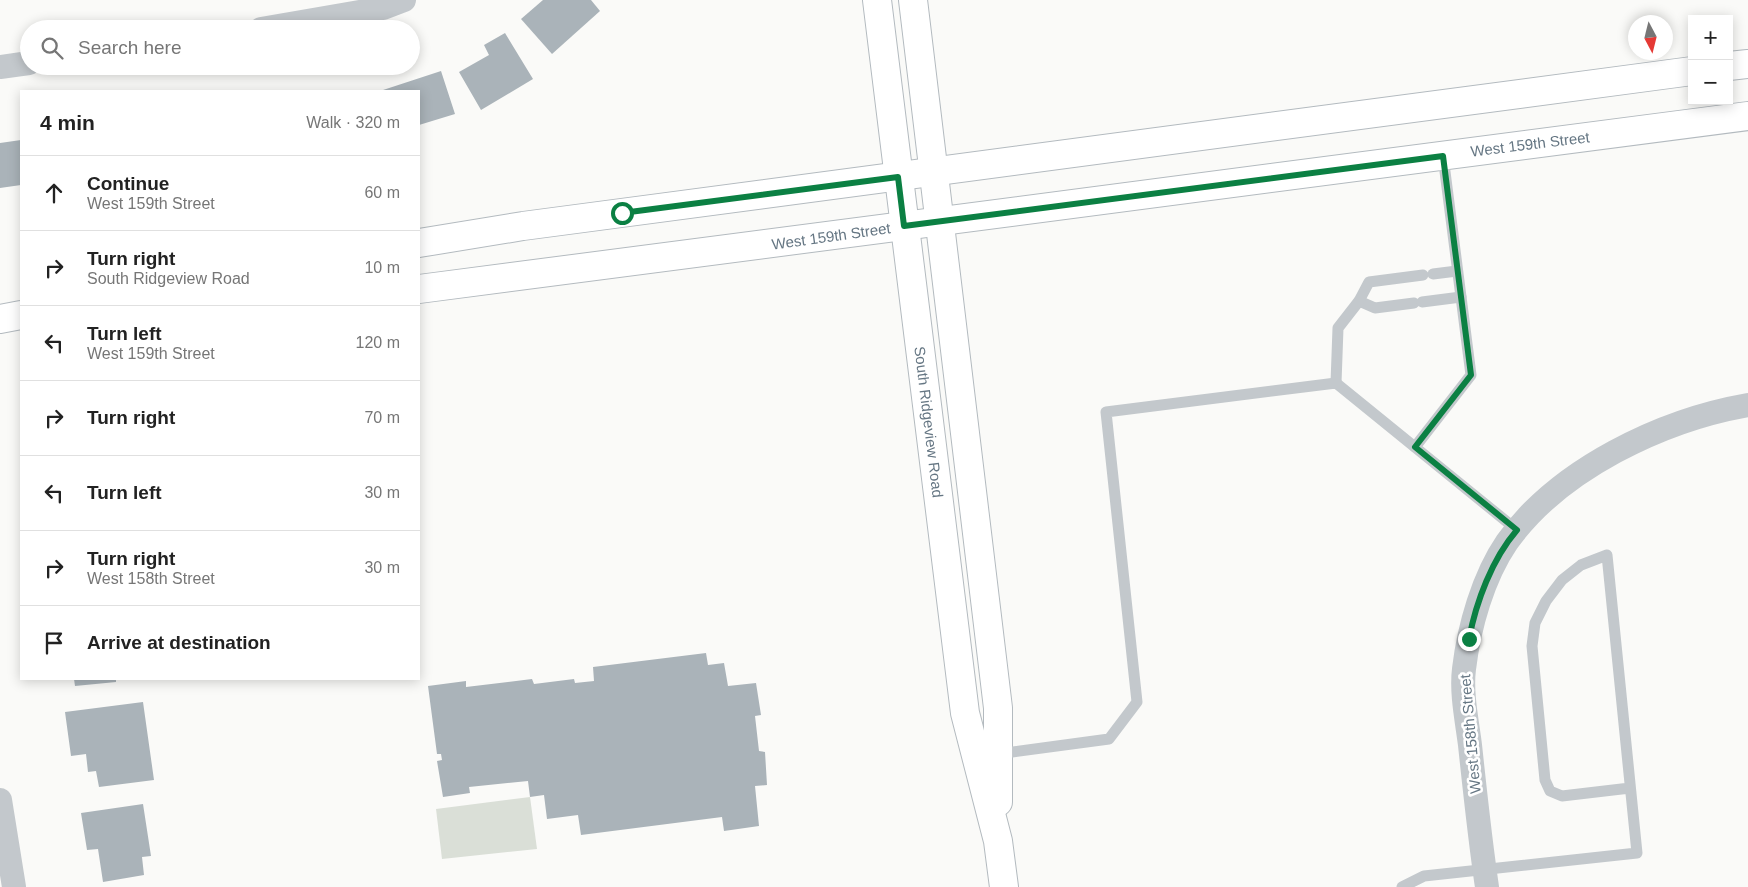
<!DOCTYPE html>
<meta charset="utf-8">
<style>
:root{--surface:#fff;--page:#f2f2f2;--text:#222;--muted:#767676;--line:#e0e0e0}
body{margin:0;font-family:Helvetica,sans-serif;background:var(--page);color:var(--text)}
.controls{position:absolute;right:15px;top:15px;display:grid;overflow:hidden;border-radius:0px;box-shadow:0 2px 12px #0003}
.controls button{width:45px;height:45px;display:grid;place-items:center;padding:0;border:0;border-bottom:1px solid var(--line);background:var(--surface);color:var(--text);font:25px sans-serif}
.compass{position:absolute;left:1628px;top:15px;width:45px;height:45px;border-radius:50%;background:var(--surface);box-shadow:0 2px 12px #0003;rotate:173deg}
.stop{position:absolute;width:15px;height:15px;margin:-11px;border:4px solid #0b8043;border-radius:50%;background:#fff}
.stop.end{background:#0b8043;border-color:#fff;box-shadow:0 1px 5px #0008}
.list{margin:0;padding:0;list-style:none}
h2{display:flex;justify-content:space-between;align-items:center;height:65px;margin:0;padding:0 20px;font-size:21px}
h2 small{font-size:16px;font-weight:400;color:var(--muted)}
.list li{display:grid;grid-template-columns:32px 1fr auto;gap:15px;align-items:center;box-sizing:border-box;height:75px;padding:0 20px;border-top:1px solid var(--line)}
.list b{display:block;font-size:19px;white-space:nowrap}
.list p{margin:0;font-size:16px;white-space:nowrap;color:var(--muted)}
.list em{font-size:16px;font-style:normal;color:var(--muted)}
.icon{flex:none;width:28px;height:28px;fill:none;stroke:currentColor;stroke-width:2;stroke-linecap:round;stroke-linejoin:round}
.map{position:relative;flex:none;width:1748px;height:887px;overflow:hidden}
.search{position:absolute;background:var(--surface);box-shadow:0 2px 12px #0003;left:20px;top:20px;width:400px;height:55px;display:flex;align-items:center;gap:12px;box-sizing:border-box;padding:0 18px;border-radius:28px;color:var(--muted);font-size:19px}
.panel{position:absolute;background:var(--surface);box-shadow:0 2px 12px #0003;left:20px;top:90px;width:400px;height:590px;border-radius:0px}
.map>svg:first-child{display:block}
.green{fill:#dadfd7}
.building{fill:#aab3b9}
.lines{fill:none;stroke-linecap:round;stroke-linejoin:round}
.secondary-casing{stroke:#b3babf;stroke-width:30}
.service{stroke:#c3c8cc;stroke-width:11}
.minor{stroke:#c3c8cc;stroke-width:24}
.secondary{stroke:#fff;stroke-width:28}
.route{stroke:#0b8043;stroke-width:6}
.labels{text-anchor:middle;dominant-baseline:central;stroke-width:5;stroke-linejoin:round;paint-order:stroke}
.street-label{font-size:15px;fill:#657683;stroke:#fff}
</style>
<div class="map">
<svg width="1748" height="887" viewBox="0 0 1748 887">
<rect width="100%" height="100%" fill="#fafaf8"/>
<polygon class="green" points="530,797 537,849 442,859 436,809"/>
<g class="building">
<polygon points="543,0 591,0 600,11 552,54 521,19"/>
<polygon points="505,33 533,79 481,110 459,72 489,55 484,45"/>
<polygon points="441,71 455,114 419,125 419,91 380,91"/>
<polygon points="21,140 21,185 0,188 0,143"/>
<polygon points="706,653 708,665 724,663 728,686 756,683 761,715 755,716 759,751 765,752 767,785 755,786 759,826 724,831 722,817 581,835 578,815 547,819 544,795 530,797 528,781 469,787 470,793 443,797 437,761 442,760 441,754 437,754 428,686 466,681 466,687 532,679 534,684 574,679 575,683 594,681 593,667"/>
<polygon points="74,679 116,679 116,682 75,686"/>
<polygon points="143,702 154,780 99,787 96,771 88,772 86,754 71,756 65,712"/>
<polygon points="143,804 151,856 142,857 144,875 103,882 98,849 87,850 81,813"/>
</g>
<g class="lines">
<g class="secondary-casing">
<g id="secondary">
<polyline points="877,0 965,713 998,841 1004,887"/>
<polyline points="913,0 998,708 998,802"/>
<polyline points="1729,66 1748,64"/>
<polyline points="419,243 523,226 1692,71"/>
<polyline points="419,289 1748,116"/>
<polyline points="0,319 21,315"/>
</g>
</g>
<g class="service">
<polyline points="1433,274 1457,271"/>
<polyline points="1359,301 1375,308 1414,303"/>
<polyline points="1422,302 1461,297"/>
<polyline points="1336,383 1338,328 1359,301 1369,282 1423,275"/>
<polyline points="1415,447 1471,375 1443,156"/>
<polyline points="998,754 1109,739 1137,702 1106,412 1336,383 1517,530"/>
<polyline points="1402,887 1424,876 1637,853 1607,555 1581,565 1562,580 1546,601 1535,623 1532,646 1545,780 1550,791 1562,796 1630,788"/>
</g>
<g class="minor">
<polyline points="261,29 383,8 404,0"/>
<polyline points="0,67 29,63"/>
<polyline points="0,800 14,887"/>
<path d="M1487,887C1480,840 1475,792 1470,745C1467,721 1461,693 1464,669C1469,627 1483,577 1507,542C1559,469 1662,420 1748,405"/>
</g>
<use href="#secondary" class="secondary"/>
</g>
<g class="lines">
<path class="route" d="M622,213L898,177L904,226L1443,156L1471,375L1415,447L1517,530C1492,559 1476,602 1469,639"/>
</g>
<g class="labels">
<g class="street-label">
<text transform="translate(1530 144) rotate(-7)">West 159th Street</text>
<text transform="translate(831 236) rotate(-8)">West 159th Street</text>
<text transform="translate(929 422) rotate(83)">South Ridgeview Road</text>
<text transform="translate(1470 734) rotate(-95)">West 158th Street</text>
</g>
</g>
</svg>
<div class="controls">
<button>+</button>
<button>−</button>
</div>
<svg class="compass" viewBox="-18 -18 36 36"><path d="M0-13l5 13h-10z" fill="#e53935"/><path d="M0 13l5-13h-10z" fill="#767676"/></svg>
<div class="stop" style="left:622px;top:213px"></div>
<div class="stop end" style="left:1469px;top:639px"></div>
<div class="search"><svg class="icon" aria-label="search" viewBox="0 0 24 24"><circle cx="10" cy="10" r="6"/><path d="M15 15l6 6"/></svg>Search here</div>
<section class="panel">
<h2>4 min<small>Walk · 320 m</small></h2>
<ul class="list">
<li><svg class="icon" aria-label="ahead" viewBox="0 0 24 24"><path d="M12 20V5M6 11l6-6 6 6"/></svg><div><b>Continue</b><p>West 159th Street</p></div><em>60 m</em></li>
<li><svg class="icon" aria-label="right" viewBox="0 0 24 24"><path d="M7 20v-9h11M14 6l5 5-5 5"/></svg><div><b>Turn right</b><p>South Ridgeview Road</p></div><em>10 m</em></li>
<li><svg class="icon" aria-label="left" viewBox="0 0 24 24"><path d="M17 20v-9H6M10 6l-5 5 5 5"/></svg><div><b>Turn left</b><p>West 159th Street</p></div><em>120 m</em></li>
<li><svg class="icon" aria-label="right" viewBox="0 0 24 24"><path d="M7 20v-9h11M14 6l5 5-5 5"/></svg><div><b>Turn right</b></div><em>70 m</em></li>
<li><svg class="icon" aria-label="left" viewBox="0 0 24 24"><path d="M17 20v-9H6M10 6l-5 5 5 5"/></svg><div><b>Turn left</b></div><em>30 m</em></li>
<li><svg class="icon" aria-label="right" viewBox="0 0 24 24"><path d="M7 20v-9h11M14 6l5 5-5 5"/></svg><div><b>Turn right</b><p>West 158th Street</p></div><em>30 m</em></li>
<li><svg class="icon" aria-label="arrive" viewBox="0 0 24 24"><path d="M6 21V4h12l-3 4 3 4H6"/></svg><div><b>Arrive at destination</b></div></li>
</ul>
</section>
</div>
